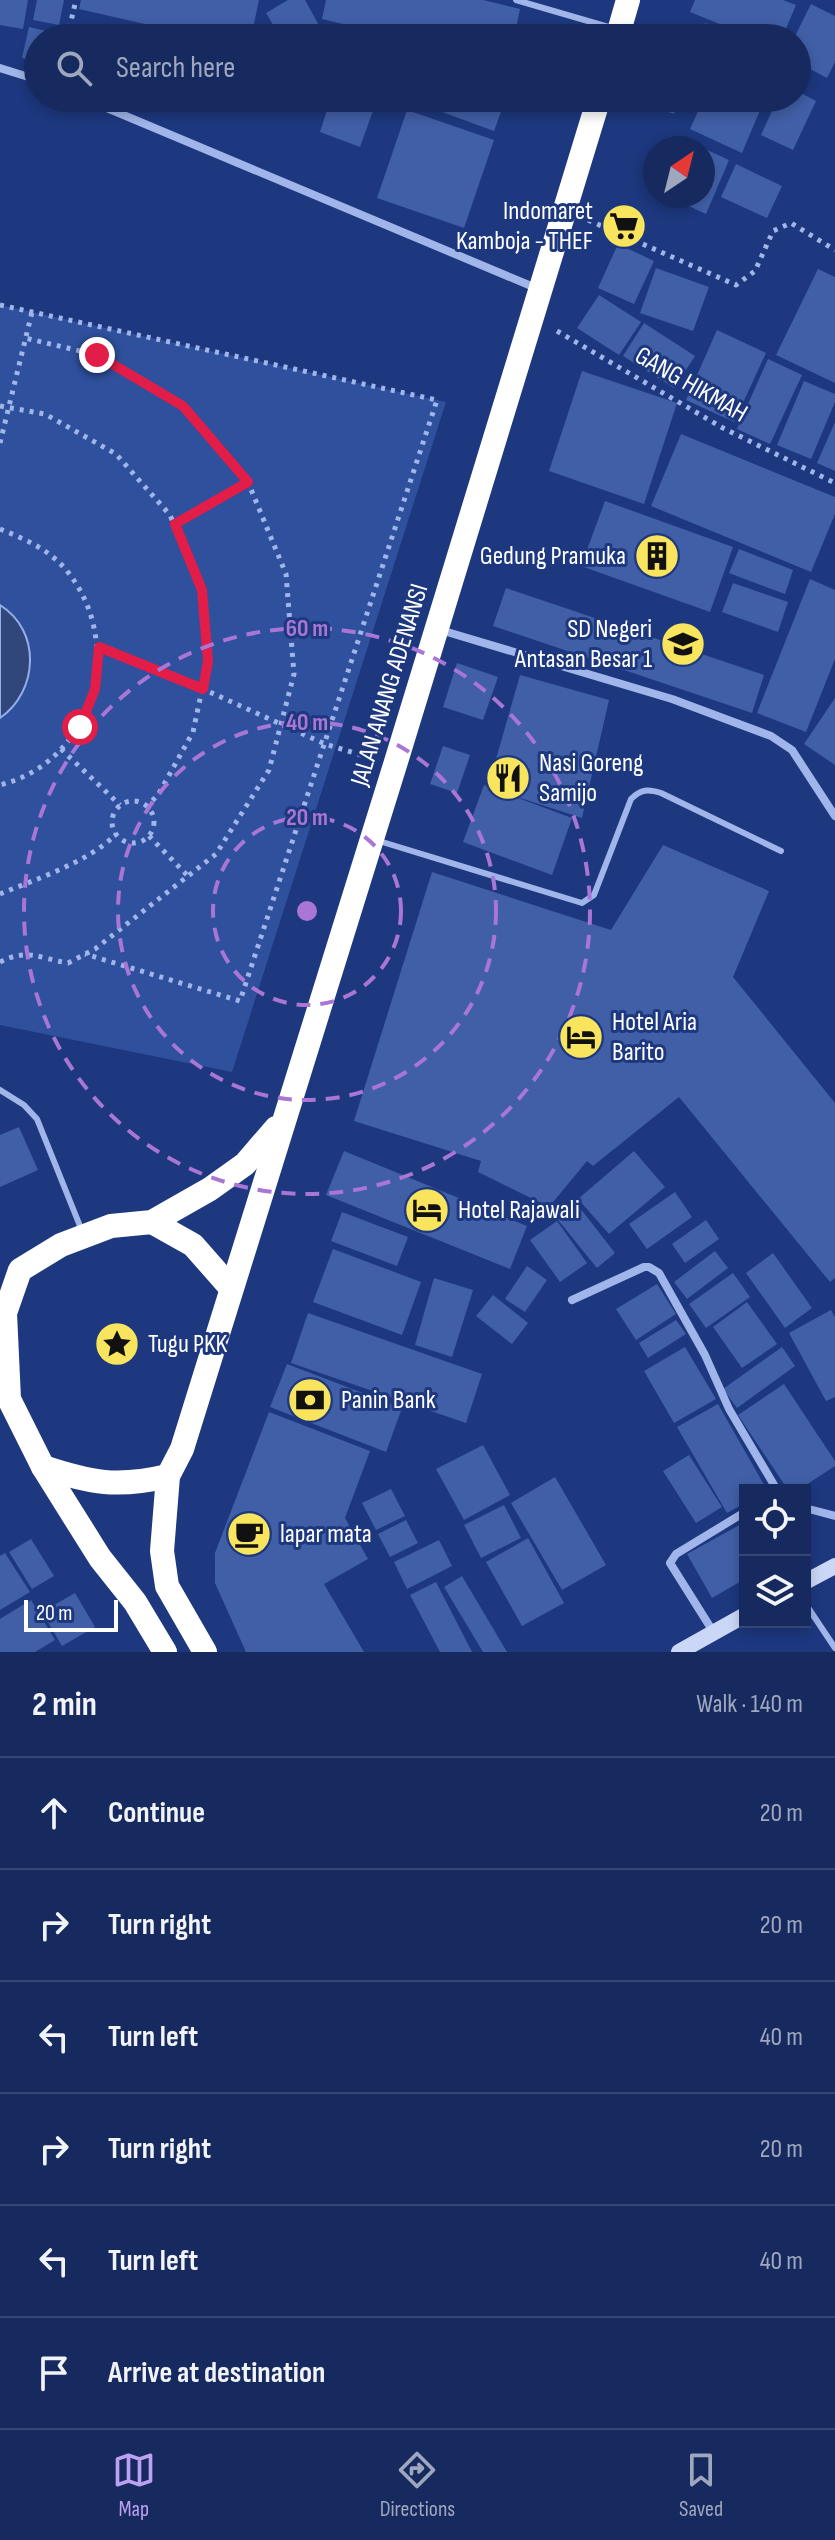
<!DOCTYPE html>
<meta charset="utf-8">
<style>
:root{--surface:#162a5f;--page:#233668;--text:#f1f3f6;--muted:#9ea7bd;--line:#354674;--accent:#bca0f2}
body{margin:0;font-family:"Sofia Sans Condensed",sans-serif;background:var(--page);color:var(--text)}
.controls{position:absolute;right:24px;bottom:24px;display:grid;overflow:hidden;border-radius:0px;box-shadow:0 4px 12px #0003}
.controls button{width:72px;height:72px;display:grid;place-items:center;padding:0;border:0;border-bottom:2px solid var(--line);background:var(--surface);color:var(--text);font:40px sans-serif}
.compass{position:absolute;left:643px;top:136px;width:72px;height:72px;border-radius:50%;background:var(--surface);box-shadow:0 4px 12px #0003;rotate:35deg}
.scale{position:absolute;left:24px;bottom:20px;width:94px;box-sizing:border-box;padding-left:8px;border:4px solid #fff;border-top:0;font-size:22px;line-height:28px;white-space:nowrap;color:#fff;-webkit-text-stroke:6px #1d387f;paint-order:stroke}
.stop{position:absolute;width:24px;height:24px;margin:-18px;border:6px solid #e11d48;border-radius:50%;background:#fff}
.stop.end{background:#e11d48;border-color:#fff;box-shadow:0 2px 8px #0008}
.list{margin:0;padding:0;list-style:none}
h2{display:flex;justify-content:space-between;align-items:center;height:104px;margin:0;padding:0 32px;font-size:34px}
h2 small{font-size:26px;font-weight:400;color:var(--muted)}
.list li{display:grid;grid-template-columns:52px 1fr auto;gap:24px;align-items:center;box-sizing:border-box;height:112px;padding:0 32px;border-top:2px solid var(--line)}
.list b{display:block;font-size:30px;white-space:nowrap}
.list em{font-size:26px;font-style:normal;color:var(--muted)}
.icon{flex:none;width:44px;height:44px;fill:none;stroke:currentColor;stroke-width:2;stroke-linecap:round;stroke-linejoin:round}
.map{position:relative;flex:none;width:835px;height:1652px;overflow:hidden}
.search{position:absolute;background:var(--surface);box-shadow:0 4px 12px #0003;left:24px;right:24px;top:24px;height:88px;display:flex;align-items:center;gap:20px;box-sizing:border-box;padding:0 28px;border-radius:44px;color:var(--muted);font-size:30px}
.sheet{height:776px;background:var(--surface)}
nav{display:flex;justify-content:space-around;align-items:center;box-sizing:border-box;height:112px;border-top:2px solid var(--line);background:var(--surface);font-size:22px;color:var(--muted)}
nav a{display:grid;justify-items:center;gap:4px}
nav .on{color:var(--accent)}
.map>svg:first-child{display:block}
.green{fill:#2f509d}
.water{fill:#31467a;stroke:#93aeea;stroke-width:2}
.building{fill:#415fa6}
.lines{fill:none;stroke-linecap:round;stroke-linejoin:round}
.path{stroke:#a0b5e9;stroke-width:5;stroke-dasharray:4 6;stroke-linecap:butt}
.lane{stroke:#a0b5e9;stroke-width:6}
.street{stroke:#a0b5e9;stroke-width:8}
.secondary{stroke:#cbd7f7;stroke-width:16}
.highway{stroke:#fff;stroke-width:24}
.route{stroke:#e11d48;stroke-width:10}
.ring{fill:none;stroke:#a976d5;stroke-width:4;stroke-dasharray:14 10}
.labels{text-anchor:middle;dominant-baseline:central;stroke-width:6;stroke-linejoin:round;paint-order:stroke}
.poi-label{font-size:26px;fill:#fff;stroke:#1d387f;text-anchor:start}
.street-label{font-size:26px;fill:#fff;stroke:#1d387f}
.centre{fill:#a976d5;stroke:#1d387f;stroke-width:4}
.ring-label{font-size:24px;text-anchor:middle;font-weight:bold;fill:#a976d5;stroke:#1d387f;stroke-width:6;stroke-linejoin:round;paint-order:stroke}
</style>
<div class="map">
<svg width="835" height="1652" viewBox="0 0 835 1652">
<rect width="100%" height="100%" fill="#1d387f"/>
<polygon class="green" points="0,305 446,402 232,1072 0,1025"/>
<path class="water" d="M0,605C42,631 38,692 0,718Z"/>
<g class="building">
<polygon points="0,0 28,0 23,29 0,25"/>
<polygon points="37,0 64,0 59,25 33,20"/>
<polygon points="81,0 259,0 251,38 206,38 79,9"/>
<polygon points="288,0 305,0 322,31 310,38 281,38 266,13"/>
<polygon points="326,0 483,0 520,9 514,38 401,38 322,19"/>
<polygon points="695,0 783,0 796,5 782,38 754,38 690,12"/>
<polygon points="811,4 835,16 835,62 827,78 797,62 797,38 794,38"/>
<polygon points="705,23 739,38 698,38"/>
<polygon points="29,27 63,35 62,38 38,38 38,62 22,58"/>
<polygon points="339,27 370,37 370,38 336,38"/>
<polygon points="797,91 816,101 793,150 761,135 778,98 797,98"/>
<polygon points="331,98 347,98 374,108 360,147 320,132"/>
<polygon points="413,98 506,98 494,131 412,101"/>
<polygon points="646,98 681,98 674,114 644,103"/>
<polygon points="704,98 738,98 761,108 742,153 690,129"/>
<polygon points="407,110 494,140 464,228 377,198"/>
<polygon points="703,148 729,160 706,214 671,198 672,196 703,196"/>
<polygon points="736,164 782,186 767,218 721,197"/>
<polygon points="618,244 654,261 634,304 598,288"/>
<polygon points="656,268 709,287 693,331 640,313"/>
<polygon points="818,269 835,277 835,383 776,355"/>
<polygon points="599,295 641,322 619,355 577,328"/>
<polygon points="644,323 695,356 674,388 623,356"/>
<polygon points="717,330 766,353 734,422 686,400"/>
<polygon points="768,359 802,375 770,444 737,429"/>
<polygon points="582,371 677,403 644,504 549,471"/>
<polygon points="804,381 835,394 835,402 811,459 777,445"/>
<polygon points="835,422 835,471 817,463"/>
<polygon points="681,434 835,497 835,514 811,572 651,506"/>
<polygon points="605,501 733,547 710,612 581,566"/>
<polygon points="739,549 793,570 785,594 729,573"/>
<polygon points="810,579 835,590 835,659 806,732 757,713"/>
<polygon points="733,583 788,602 778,632 722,612"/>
<polygon points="506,588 764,675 752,713 493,626"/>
<polygon points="457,663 498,677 483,720 443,707"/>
<polygon points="520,675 609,700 582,818 502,792 572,818 552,875 463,842 484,785 488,787"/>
<polygon points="835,698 835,765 804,744"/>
<polygon points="443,746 470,755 457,793 430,784"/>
<polygon points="663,845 769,891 733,977 835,1103 835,1278 830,1282 679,1097 593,1166 587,1161 549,1207 478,1172 481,1161 354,1121 432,872 611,930"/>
<polygon points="19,1127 38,1170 0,1187 0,1135"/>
<polygon points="344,1151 527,1226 510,1269 326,1195"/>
<polygon points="634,1151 665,1187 609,1234 578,1199"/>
<polygon points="675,1192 692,1217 647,1249 629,1224"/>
<polygon points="573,1199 615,1253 597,1268 554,1215"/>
<polygon points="342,1212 408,1237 397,1266 331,1241"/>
<polygon points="706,1220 719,1239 685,1263 672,1244"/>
<polygon points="557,1221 587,1263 560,1282 530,1240"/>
<polygon points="333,1249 421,1282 402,1335 313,1302"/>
<polygon points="715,1251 728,1268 687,1299 674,1282"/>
<polygon points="773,1253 812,1308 785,1328 746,1273"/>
<polygon points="527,1266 547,1280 525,1312 505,1299"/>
<polygon points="733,1273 750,1297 706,1328 689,1304"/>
<polygon points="434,1278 473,1290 452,1357 415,1345"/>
<polygon points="657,1284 676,1314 636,1340 616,1309"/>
<polygon points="493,1295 528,1323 512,1344 476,1316"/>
<polygon points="747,1302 777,1344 742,1368 713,1327"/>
<polygon points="831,1310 835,1317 835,1397 826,1401 789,1333"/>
<polygon points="308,1313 482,1374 466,1423 291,1363"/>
<polygon points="676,1320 686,1334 648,1358 639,1343"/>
<polygon points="685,1347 716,1399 674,1423 644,1371"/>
<polygon points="782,1347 795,1366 737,1408 723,1389"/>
<polygon points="287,1364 402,1408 386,1452 270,1407"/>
<polygon points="784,1384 835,1461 835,1466 798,1490 788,1490 738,1415"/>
<polygon points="718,1404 767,1490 745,1490 745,1503 727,1513 677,1427"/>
<polygon points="269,1412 370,1451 345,1518 368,1559 324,1584 364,1652 246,1652 215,1583 215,1553"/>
<polygon points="483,1445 510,1495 464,1520 436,1469"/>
<polygon points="689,1455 722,1507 696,1523 663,1471"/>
<polygon points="555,1477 606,1565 562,1590 511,1503"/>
<polygon points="391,1489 405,1516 376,1530 362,1503"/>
<polygon points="504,1505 521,1538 481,1558 464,1525"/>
<polygon points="406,1520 418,1543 390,1557 378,1534"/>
<polygon points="745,1522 745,1579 712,1598 687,1554"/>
<polygon points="528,1538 564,1603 522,1626 486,1562"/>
<polygon points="31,1539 54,1576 32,1589 9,1552"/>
<polygon points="439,1540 452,1566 407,1589 394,1562"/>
<polygon points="5,1553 30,1592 0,1610 0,1556"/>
<polygon points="462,1576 507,1652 483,1652 444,1587"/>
<polygon points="436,1582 472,1652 440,1652 410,1595"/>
<polygon points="75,1593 95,1627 62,1646 42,1612"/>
<polygon points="31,1600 55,1640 35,1652 0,1652 0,1619"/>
</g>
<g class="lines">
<g class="path">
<polyline points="67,38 76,0"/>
<polyline points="588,220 736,285 755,271 773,231 791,223 835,250"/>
<polyline points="0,305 437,400 240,1001 85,954"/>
<polyline points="557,331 723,428 835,483"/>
<polyline points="0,406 45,414 116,454 170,515 202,590 208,661 193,732 158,795 147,806"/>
<polyline points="0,443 32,312"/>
<polyline points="175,524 248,482"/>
<path d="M0,529C25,539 50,550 67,571C127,645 93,762 0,785"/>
<polyline points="99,647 203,689 325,744 371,758"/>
<polyline points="61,749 120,805"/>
<circle cx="133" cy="822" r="21"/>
<polyline points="149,836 188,876"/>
<path d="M0,894C36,879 89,862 116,834"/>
<path d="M0,962C28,948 39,958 68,963L95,949L216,854L269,770L294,674L286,574L248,482L183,406L97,355L25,338"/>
</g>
<g class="lane">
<polyline points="516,0 612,28"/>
<path d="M379,841L582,903L594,895L631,799C641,789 648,789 661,793L781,851"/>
<polyline points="0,1090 24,1105 37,1119 82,1231"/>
<polyline points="805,1603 835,1648"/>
</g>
<g class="street">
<polyline points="0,68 38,80"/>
<polyline points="83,98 536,288"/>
<polyline points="437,629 672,699 771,736 792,750 835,816"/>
<polyline points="572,1300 644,1267 649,1267 659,1273 705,1355 729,1409 777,1490"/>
<polyline points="805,1508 835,1516"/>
<polyline points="714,1633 670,1563 676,1554 745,1512"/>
</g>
<g class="secondary">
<polyline points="805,1582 835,1566"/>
<polyline points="679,1652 745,1615"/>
</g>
<g class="highway">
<polyline points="617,38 628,0"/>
<polyline points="152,1222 193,1245 230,1287"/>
<path d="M43,1467C91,1483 117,1488 168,1476"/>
<polyline points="165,1652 135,1602 100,1558 43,1467 9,1399 5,1313 20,1270 61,1245 111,1226 152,1222 210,1189 245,1164 276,1128"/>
<polyline points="205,1652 167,1586 162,1551 168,1476 182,1449 395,765 599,98"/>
</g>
</g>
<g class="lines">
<polyline class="route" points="80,727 95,689 99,647 203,689 208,661 202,590 175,524 248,482 183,406 97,355"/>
</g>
<g class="ring">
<circle cx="307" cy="911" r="94"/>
<circle cx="307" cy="911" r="189"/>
<circle cx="307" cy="911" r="283"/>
</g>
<defs>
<g id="supermarket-disc" transform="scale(2.3)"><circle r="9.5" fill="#f9e45e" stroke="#1d387f"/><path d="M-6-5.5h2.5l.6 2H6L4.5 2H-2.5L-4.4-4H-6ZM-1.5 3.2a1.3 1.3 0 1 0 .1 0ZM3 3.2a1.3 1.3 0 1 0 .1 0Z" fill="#111"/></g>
<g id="building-disc" transform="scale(2.3)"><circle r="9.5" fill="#f9e45e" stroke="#1d387f"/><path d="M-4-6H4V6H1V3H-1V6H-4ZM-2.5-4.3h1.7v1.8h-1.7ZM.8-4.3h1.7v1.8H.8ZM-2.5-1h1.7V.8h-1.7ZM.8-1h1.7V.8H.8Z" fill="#111"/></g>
<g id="school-disc" transform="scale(2.3)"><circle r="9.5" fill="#f9e45e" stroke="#1d387f"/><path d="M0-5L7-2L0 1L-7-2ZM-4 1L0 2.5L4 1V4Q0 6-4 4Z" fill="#111"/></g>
<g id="restaurant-disc" transform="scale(2.3)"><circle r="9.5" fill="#f9e45e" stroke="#1d387f"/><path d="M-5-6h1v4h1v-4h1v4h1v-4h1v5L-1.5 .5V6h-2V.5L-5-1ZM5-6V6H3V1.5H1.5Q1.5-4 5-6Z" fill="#111"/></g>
<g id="hotel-disc" transform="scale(2.3)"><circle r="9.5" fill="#f9e45e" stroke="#1d387f"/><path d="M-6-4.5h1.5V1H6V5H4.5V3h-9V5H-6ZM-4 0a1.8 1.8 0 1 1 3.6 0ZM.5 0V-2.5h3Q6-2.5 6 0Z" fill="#111"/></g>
<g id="sight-disc" transform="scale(2.3)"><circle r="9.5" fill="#f9e45e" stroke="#1d387f"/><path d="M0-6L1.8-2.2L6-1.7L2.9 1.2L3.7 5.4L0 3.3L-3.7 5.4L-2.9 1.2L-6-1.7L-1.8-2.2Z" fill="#111"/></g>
<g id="bank-disc" transform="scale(2.3)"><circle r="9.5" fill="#f9e45e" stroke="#1d387f"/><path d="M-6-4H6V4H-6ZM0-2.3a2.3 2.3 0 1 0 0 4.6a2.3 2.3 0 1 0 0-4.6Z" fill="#111"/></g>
<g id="cafe-disc" transform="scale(2.3)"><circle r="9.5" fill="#f9e45e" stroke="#1d387f"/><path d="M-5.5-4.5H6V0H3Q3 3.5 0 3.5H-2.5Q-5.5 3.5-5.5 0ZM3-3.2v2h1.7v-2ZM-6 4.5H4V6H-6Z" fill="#111"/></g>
</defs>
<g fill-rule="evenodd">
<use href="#supermarket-disc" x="624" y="226"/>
<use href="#building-disc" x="657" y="556"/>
<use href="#school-disc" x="683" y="644"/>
<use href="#restaurant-disc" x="508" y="778"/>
<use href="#hotel-disc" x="581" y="1037"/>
<use href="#hotel-disc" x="427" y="1210"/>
<use href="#sight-disc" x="117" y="1344"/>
<use href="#bank-disc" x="310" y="1400"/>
<use href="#cafe-disc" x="249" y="1534"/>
</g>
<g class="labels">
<g class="poi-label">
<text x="593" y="211" text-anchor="end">Indomaret<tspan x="593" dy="30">Kamboja - THEF</tspan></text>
<text x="626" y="556" text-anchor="end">Gedung Pramuka</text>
<text x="652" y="629" text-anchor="end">SD Negeri<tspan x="652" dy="30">Antasan Besar 1</tspan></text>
<text x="539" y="763">Nasi Goreng<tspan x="539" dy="30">Samijo</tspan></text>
<text x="612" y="1022">Hotel Aria<tspan x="612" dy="30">Barito</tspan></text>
<text x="458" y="1210">Hotel Rajawali</text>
<text x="148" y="1344">Tugu PKK</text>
<text x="341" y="1400">Panin Bank</text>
<text x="280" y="1534">lapar mata</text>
</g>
<g class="street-label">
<text transform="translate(691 385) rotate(30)">GANG HIKMAH</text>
<text transform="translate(390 685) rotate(-73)">JALAN ANANG ADENANSI</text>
</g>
</g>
<circle cx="307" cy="911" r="12" class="centre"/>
<g class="ring-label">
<text x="307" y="636">60 m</text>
<text x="307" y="730">40 m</text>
<text x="307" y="825">20 m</text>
</g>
</svg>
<div class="controls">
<button><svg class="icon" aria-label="locate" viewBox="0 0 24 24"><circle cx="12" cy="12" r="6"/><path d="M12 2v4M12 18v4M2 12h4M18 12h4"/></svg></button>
<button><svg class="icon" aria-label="layers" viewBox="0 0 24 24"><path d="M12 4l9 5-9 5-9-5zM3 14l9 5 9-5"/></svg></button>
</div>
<svg class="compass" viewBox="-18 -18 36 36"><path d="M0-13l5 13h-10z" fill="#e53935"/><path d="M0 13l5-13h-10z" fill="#9ea7bd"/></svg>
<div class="scale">20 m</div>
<div class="stop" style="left:80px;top:727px"></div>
<div class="stop end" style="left:97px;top:355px"></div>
<div class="search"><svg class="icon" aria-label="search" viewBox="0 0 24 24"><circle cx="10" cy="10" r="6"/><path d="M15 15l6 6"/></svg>Search here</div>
</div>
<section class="sheet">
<h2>2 min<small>Walk · 140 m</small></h2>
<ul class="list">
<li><svg class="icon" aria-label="ahead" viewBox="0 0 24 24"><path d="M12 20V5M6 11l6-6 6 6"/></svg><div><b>Continue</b></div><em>20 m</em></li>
<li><svg class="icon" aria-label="right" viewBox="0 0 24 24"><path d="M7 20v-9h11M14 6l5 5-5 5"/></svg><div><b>Turn right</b></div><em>20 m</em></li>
<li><svg class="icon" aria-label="left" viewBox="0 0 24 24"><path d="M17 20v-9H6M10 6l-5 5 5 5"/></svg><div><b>Turn left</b></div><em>40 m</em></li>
<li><svg class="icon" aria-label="right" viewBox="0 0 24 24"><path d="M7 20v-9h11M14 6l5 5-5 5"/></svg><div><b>Turn right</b></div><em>20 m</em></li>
<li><svg class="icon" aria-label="left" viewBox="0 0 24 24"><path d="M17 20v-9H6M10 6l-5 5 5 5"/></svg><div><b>Turn left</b></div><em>40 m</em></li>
<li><svg class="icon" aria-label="arrive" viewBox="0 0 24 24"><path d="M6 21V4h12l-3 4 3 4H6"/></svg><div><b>Arrive at destination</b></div></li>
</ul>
</section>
<nav>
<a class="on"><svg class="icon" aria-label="map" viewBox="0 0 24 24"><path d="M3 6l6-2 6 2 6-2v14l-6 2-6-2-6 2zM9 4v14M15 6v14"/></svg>Map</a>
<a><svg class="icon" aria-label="directions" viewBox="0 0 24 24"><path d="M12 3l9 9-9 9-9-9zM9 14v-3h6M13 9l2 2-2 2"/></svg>Directions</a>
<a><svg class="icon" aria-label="saved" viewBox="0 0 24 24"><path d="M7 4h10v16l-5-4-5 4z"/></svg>Saved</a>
</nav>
